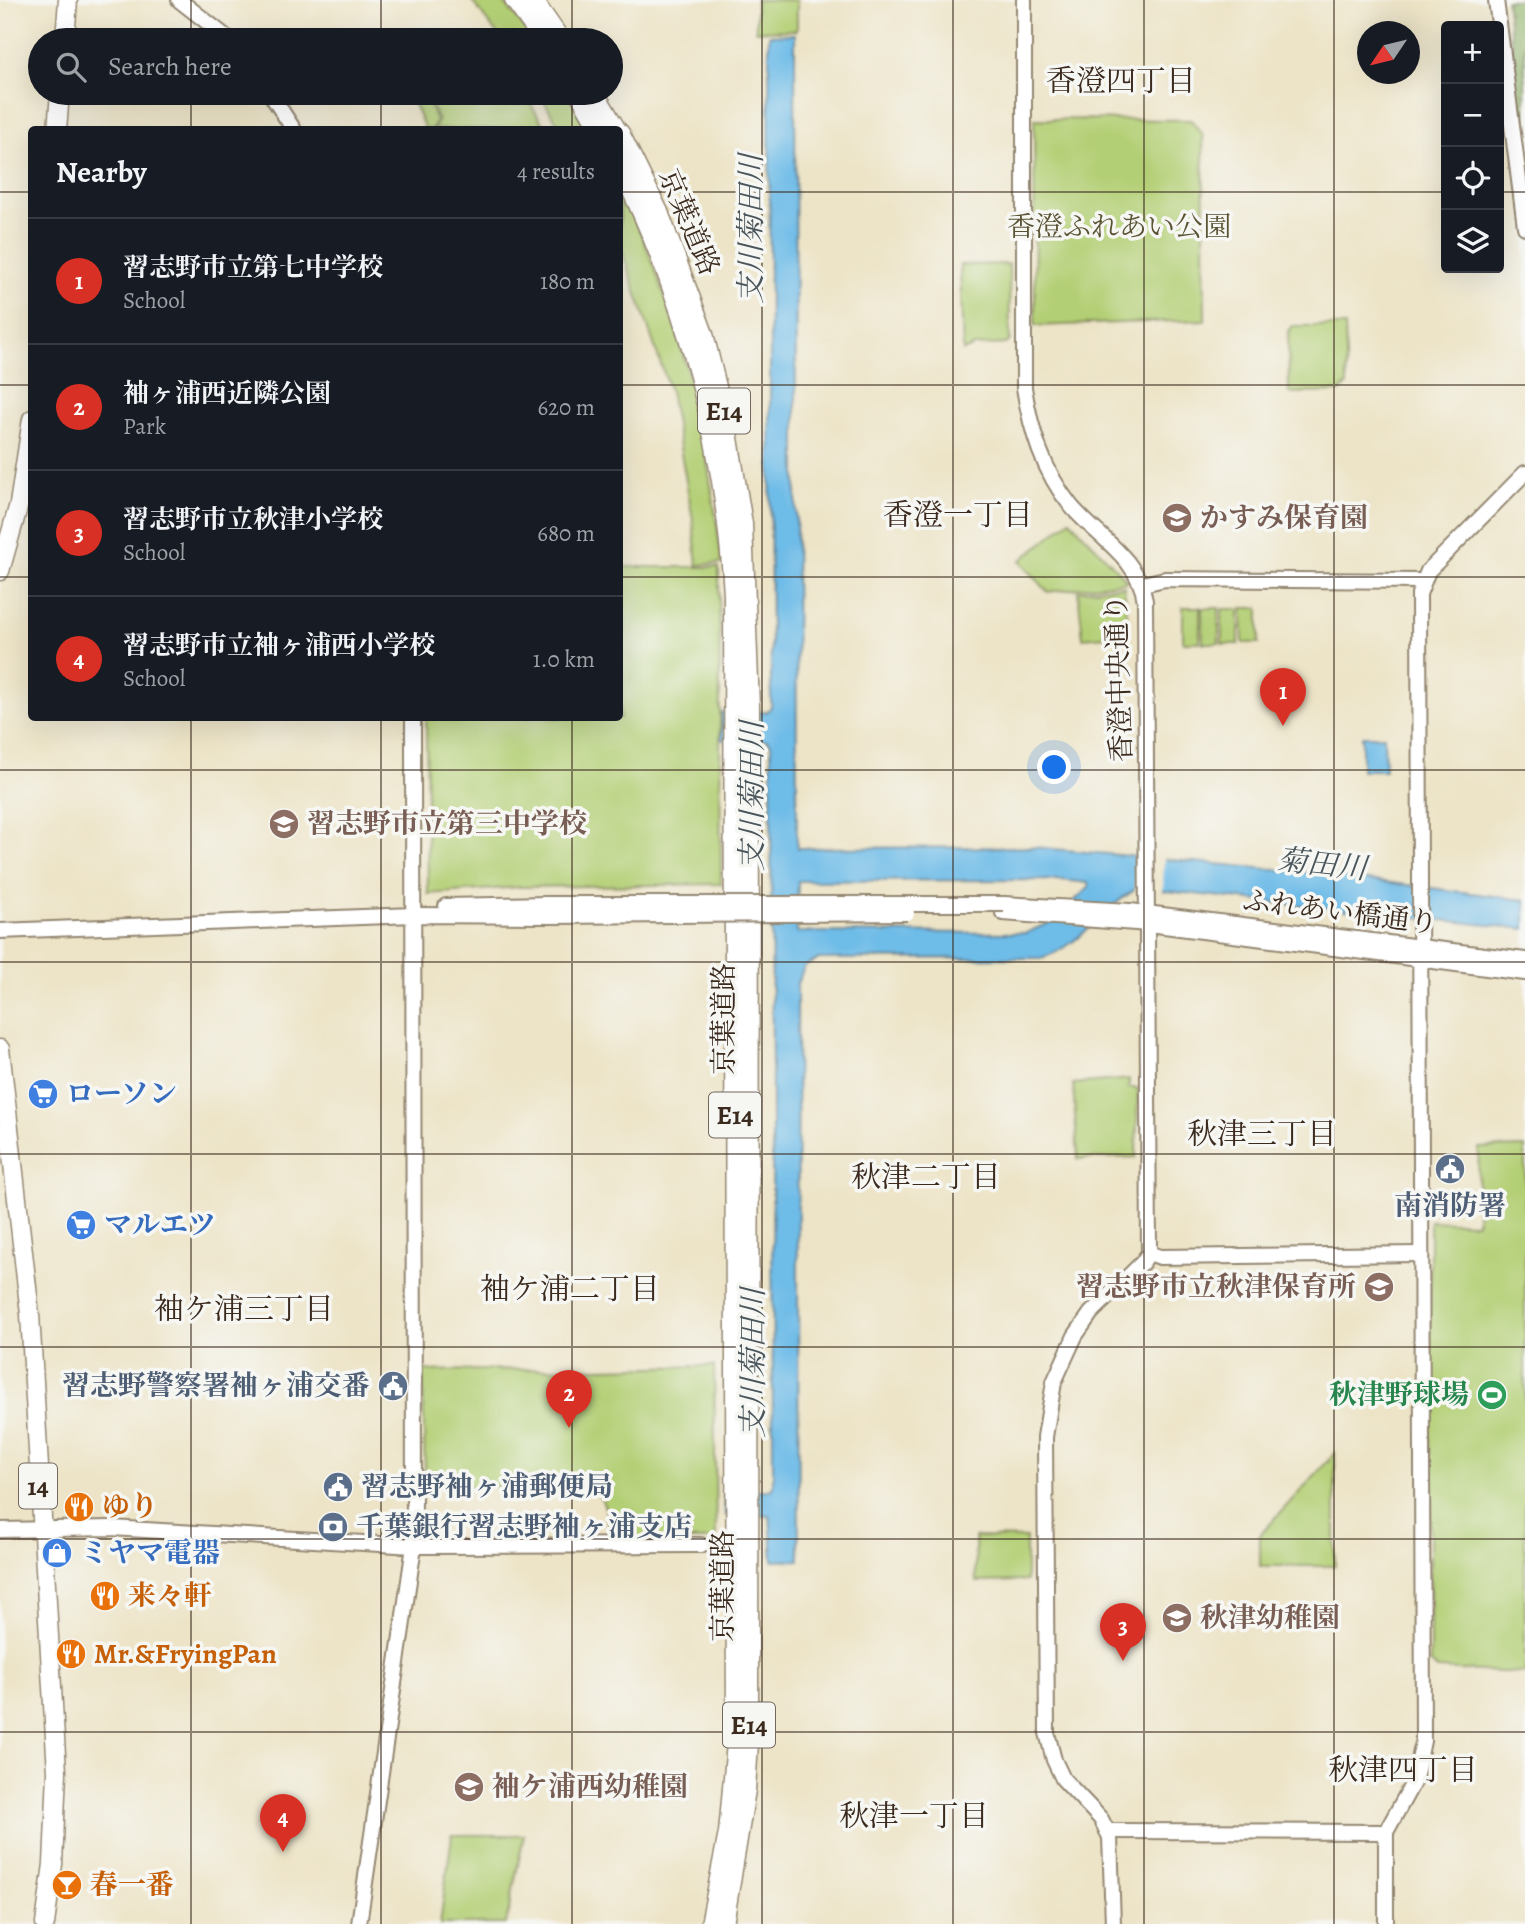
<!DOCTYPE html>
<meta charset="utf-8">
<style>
:root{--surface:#171b24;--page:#20242c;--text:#f1f3f6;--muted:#9ea1a6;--line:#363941;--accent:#d93025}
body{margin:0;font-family:Alegreya,"Noto Serif JP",serif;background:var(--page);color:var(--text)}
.controls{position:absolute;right:21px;top:21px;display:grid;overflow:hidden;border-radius:7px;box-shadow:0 7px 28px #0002}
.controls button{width:63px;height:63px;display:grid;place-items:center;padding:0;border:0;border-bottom:2px solid var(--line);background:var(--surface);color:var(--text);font:35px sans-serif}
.compass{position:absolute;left:1357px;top:21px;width:63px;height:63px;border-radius:50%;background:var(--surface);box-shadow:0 7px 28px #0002;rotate:235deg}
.you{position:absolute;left:1055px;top:768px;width:24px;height:24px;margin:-18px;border:5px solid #fff;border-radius:50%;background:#1a73e8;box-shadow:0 0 0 10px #1a73e833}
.badge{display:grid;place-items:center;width:46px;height:46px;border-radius:50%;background:var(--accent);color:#fff;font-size:23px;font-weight:700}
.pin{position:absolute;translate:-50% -58px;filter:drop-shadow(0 2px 4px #0008)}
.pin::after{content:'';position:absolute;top:37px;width:24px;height:21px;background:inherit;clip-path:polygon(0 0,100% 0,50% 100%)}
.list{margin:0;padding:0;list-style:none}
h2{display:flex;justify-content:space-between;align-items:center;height:91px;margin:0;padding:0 28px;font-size:30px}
h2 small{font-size:23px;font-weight:400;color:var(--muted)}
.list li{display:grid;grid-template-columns:46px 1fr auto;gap:21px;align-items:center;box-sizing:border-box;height:126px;padding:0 28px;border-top:2px solid var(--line)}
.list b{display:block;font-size:26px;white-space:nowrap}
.list p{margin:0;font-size:23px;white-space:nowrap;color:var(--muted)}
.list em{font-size:23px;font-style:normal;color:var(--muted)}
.icon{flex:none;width:38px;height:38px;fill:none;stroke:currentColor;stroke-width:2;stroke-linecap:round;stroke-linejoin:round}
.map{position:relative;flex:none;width:1525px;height:1924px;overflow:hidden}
.search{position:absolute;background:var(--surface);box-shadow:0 7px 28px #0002;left:28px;top:28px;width:595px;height:77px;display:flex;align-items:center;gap:18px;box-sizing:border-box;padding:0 24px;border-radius:38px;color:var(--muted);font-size:26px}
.panel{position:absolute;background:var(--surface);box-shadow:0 7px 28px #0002;left:28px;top:126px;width:595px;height:595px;border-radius:7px}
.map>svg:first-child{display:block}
.green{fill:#b3cf75;stroke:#777c4a;stroke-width:2}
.forest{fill:#8eb266;stroke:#646e42;stroke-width:2}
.water{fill:#6ebce8;stroke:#547383;stroke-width:2;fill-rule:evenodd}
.pier{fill:#ede4c7}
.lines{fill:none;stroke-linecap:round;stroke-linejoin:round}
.secondary-casing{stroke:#948772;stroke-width:18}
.highway-casing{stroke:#948772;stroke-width:21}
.secondary{stroke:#fff;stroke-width:14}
.highway{stroke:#fff;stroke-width:18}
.secondary-bridge-casing{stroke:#948772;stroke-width:18;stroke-linecap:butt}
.secondary-bridge{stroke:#fff;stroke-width:14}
.grid{fill:none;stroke:#3b2a1e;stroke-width:2;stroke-opacity:0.55}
.labels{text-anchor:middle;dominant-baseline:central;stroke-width:7;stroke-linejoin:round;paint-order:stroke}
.shield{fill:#f6f6f2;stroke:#73675e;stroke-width:2}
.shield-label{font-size:26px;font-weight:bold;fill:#3b2a1e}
.street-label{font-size:28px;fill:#3b2a1e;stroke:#f6f6f2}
.park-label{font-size:28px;fill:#595334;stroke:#f6f6f2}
.education-label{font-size:28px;font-weight:bold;fill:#785e54;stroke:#f6f6f2;text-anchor:start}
.shop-label{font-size:28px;font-weight:bold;fill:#366cbe;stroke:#f6f6f2;text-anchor:start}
.service-label{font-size:28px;font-weight:bold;fill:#4e5e75;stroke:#f6f6f2;text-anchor:start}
.leisure-label{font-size:28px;font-weight:bold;fill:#27864d;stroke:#f6f6f2;text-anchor:end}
.food-label{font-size:28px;font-weight:bold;fill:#c56008;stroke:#f6f6f2;text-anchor:start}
.neighbourhood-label{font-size:30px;fill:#3b2a1e;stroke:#f6f6f2}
.water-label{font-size:30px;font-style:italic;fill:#4a565b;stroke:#f6f6f2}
</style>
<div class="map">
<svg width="1525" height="1924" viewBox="0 0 1525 1924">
<rect width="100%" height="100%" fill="#f6f6f2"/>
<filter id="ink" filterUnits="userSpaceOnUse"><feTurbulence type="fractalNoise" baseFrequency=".0143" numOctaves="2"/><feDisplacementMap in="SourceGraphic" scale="14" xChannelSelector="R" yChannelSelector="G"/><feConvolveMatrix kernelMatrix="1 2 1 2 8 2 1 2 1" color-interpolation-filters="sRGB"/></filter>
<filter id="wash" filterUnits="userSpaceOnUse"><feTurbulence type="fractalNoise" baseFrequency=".00686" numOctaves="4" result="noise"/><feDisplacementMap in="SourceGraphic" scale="28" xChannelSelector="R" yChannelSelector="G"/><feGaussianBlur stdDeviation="1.57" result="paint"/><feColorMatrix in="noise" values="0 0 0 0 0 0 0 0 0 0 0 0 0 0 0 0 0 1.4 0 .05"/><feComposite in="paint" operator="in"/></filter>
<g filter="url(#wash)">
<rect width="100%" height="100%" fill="#ede4c7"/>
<g class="green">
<polygon points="471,0 502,0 534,40 502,40"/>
<polygon points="756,0 797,0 797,30 756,31"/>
<polygon points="409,93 425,93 436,121 432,129 425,129"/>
<polygon points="427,93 524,93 546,129 434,129 438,121"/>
<polygon points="539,93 568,93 589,129 561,129"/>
<polygon points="1034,119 1191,120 1203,135 1205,320 1035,326"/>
<path d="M620,188C680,310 706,429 722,563L697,565L693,520L670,391L620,245Z"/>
<polygon points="1009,264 1010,340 1006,344 975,346 963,351 960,265"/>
<polygon points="1293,326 1345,326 1347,385 1339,392 1289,393 1288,331"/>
<polygon points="1070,520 1125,578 1127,582 1048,592 1020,561"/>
<polygon points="620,567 719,567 721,884 520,887 428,894 426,718 620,718"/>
<polygon points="1124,586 1129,634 1083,638 1078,591"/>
<rect x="1183" y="607" width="17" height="35"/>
<polygon points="1202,608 1219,608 1219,643 1203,643"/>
<polygon points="1242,608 1259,608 1259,643 1243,643"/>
<rect x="1222" y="609" width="17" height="35"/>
<polygon points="1129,1079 1129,1088 1138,1088 1136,1157 1078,1159 1073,1084"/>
<polygon points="1525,1147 1525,1673 1437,1669 1430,1662 1430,1221 1477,1223 1479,1148"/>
<path d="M714,1366L716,1540H609C607,1516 609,1499 587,1486L425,1487L423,1371Z"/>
<polygon points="1335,1453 1335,1566 1260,1566 1260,1535"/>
<polygon points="975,1537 1026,1538 1026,1581 976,1582"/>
<polygon points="452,1835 524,1835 506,1924 440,1924"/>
</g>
<polygon class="forest" points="1506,0 1525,0 1525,147"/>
<g class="water">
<path d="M795,34L797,848L1033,847L1313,873L1525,900V929L1138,888C1103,907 1082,946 1041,958L819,959L805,966L797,983L799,1560L773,1561L770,1516L725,1515L724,1491L770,1490L773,1487L771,744L767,740H722V712H766L771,707L769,35ZM1061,880L1088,883L1089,887L1053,921L1026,933L797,932L798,881Z"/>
<polygon points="1362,736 1384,736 1385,770 1362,770"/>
</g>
<polygon class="pier" points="1136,853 1164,856 1163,894 1135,894"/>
</g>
<g filter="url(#ink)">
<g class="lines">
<g class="secondary-casing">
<g id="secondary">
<polyline points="179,0 230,40"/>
<path d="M1024,0V388C1031,431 1043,471 1071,506C1097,537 1139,558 1145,601L1149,1253L1142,1263L1091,1313L1075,1336L1054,1382L1045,1437L1047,1733L1054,1760L1063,1779L1101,1819L1110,1837L1113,1924"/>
<polyline points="1496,0 1525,227"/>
<polyline points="270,93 294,130"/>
<polyline points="1143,584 1165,579 1422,581"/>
<polyline points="1004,904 1130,911 1525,960"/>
<polyline points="446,906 547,904"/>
<polyline points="1003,913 1149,924 1525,973"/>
<polyline points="0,931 414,915 549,916"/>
<polyline points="1149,1253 1160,1257 1420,1254"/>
<polyline points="0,1530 111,1528 414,1546 701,1545"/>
<polyline points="1107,1831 1386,1832"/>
<polyline points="359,1924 414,1546 413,718"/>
<polyline points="1386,1924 1386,1832 1415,1779 1423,1741 1419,594 1428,571 1525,473"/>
</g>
</g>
<g class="highway-casing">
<g id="highway">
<polyline points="514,0 543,40"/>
<polyline points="533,0 561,40"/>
<polyline points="65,40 68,0"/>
<polyline points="579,93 600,130"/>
<polyline points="595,93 617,130"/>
<polyline points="57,130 60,93"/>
<polyline points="620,133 659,212 704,334 728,432 743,524 750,707 749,1743 746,1790 724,1924"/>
<path d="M620,167C687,301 725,445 733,595L736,1743L728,1833L710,1924"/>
<polyline points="0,571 19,504 32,419"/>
<polyline points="0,1049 30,1314 57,1772 53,1864 45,1924"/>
</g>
</g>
<use href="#secondary" class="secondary"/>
<use href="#highway" class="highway"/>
<g class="secondary-bridge-casing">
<g id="secondary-bridge">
<polyline points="547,904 1004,904"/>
<polyline points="549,916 907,913"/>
</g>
</g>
<use href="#secondary-bridge" class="secondary-bridge"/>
</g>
</g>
<path class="grid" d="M191,0V40M381,0V40M572,0V40M762,0V1924M953,0V1924M1144,0V1924M1334,0V1924M191,93V130M381,93V130M572,93V130M0,192H32M620,192H1446M1499,192H1525M0,385H32M620,385H1525M0,577H32M620,577H1525M191,718V1924M381,718V1924M572,718V1924M0,770H1525M0,962H1525M0,1154H1525M0,1347H1525M0,1539H1525M0,1732H1525"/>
<defs>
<g id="school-disc" transform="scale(1.575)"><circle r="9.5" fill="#8d6e63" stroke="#f6f6f2"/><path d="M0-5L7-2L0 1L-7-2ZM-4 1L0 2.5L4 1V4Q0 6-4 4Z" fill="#fff"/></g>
<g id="supermarket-disc" transform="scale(1.575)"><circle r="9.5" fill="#3f7fe0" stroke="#f6f6f2"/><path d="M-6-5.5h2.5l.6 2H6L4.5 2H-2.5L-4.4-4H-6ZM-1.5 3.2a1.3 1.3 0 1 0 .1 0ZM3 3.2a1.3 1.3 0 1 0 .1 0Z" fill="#fff"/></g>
<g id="civic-disc" transform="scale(1.575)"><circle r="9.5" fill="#5c6f8a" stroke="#f6f6f2"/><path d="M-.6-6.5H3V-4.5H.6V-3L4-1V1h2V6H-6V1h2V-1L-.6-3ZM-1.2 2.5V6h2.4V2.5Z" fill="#fff"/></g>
<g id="stadium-disc" transform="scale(1.575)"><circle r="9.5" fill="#2e9e5b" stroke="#f6f6f2"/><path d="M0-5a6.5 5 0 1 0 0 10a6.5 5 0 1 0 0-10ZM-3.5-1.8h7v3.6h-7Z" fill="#fff"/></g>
<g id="restaurant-disc" transform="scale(1.575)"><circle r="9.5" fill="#e8710a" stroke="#f6f6f2"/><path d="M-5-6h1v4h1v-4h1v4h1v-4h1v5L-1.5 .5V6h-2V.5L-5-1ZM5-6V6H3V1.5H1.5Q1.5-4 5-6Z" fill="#fff"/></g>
<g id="bank-disc" transform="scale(1.575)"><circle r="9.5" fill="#5c6f8a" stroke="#f6f6f2"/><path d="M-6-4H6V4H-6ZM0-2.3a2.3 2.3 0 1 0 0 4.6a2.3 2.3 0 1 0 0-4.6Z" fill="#fff"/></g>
<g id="shop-disc" transform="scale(1.575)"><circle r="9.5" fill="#3f7fe0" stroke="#f6f6f2"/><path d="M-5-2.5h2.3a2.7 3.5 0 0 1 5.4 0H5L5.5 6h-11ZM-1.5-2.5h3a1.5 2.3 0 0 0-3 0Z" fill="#fff"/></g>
<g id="bar-disc" transform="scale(1.575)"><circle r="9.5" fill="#e8710a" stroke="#f6f6f2"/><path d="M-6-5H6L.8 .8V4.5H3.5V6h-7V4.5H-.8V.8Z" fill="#fff"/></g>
</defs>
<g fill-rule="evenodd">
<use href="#school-disc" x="1177" y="518"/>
<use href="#school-disc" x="284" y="824"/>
<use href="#supermarket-disc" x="43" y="1094"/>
<use href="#civic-disc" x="1450" y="1169"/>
<use href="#supermarket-disc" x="81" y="1225"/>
<use href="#school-disc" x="1379" y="1287"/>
<use href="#civic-disc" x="393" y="1386"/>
<use href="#stadium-disc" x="1492" y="1395"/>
<use href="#civic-disc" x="338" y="1487"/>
<use href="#restaurant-disc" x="79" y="1507"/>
<use href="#bank-disc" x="333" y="1527"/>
<use href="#shop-disc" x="57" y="1553"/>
<use href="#restaurant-disc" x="105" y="1596"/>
<use href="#school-disc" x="1177" y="1618"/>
<use href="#restaurant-disc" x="71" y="1654"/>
<use href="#school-disc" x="469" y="1787"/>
<use href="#bar-disc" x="67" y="1885"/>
</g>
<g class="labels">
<g class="shield">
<rect x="698" y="388.5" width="52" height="45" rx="5"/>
<rect x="709" y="1092.5" width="52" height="45" rx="5"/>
<rect x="19" y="1463.5" width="38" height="45" rx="5"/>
<rect x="723" y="1702.5" width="52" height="45" rx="5"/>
</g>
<g class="shield-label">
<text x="724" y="411">E14</text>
<text x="735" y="1115">E14</text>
<text x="38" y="1486">14</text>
<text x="749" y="1725">E14</text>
</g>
<g class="street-label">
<text transform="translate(689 222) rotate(67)">京葉道路</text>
<text transform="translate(1119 678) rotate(-92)">香澄中央通り</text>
<text transform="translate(1340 912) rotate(7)">ふれあい橋通り</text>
<text transform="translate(724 1019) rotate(-90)">京葉道路</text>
<text transform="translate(723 1586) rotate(-90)">京葉道路</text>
</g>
<g class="park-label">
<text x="1119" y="227">香澄ふれあい公園</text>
</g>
<g class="education-label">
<text x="1200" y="518">かすみ保育園</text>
<text x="307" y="824">習志野市立第三中学校</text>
<text x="1356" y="1287" text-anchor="end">習志野市立秋津保育所</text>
<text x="1200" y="1618">秋津幼稚園</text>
<text x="492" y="1787">袖ケ浦西幼稚園</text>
</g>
<g class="shop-label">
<text x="66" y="1094">ローソン</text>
<text x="104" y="1225">マルエツ</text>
<text x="80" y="1553">ミヤマ電器</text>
</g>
<g class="service-label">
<text x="1450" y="1206" text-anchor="middle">南消防署</text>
<text x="370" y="1386" text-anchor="end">習志野警察署袖ヶ浦交番</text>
<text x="361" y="1487">習志野袖ヶ浦郵便局</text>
<text x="356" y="1527">千葉銀行習志野袖ヶ浦支店</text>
</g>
<g class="leisure-label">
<text x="1469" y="1395">秋津野球場</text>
</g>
<g class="food-label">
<text x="102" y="1507">ゆり</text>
<text x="128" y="1596">来々軒</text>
<text x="94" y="1654">Mr.&amp;FryingPan</text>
<text x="90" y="1885">春一番</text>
</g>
<g class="neighbourhood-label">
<text x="1121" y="81">香澄四丁目</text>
<text x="958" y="515">香澄一丁目</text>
<text x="1262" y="1134">秋津三丁目</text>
<text x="926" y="1177">秋津二丁目</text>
<text x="570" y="1289">袖ケ浦二丁目</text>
<text x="244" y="1309">袖ケ浦三丁目</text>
<text x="1403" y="1770">秋津四丁目</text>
<text x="914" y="1816">秋津一丁目</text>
</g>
<g class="water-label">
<text transform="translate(751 229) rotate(-90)">支川菊田川</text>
<text transform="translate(752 796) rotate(-90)">支川菊田川</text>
<text transform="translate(1322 864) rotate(6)">菊田川</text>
<text transform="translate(753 1363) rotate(-90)">支川菊田川</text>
</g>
</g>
</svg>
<div class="controls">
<button>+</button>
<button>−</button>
<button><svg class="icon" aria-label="locate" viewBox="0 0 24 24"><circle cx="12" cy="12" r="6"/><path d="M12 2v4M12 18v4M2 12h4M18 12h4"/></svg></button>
<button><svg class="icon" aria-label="layers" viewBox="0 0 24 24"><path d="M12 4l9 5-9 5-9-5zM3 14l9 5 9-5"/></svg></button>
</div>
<svg class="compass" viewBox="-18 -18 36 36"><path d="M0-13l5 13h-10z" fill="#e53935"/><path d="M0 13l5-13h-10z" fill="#9ea1a6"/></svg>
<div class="you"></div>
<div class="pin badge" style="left:1283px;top:726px">1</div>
<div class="pin badge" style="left:569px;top:1428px">2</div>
<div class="pin badge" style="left:1123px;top:1661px">3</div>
<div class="pin badge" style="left:283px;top:1852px">4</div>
<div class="search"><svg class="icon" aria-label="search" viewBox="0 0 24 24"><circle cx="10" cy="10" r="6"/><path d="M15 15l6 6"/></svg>Search here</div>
<section class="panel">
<h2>Nearby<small>4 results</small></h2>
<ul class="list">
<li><span class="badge">1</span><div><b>習志野市立第七中学校</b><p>School</p></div><em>180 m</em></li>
<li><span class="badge">2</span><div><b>袖ヶ浦西近隣公園</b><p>Park</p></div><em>620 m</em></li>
<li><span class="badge">3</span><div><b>習志野市立秋津小学校</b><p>School</p></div><em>680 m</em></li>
<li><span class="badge">4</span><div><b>習志野市立袖ヶ浦西小学校</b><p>School</p></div><em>1.0 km</em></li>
</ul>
</section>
</div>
